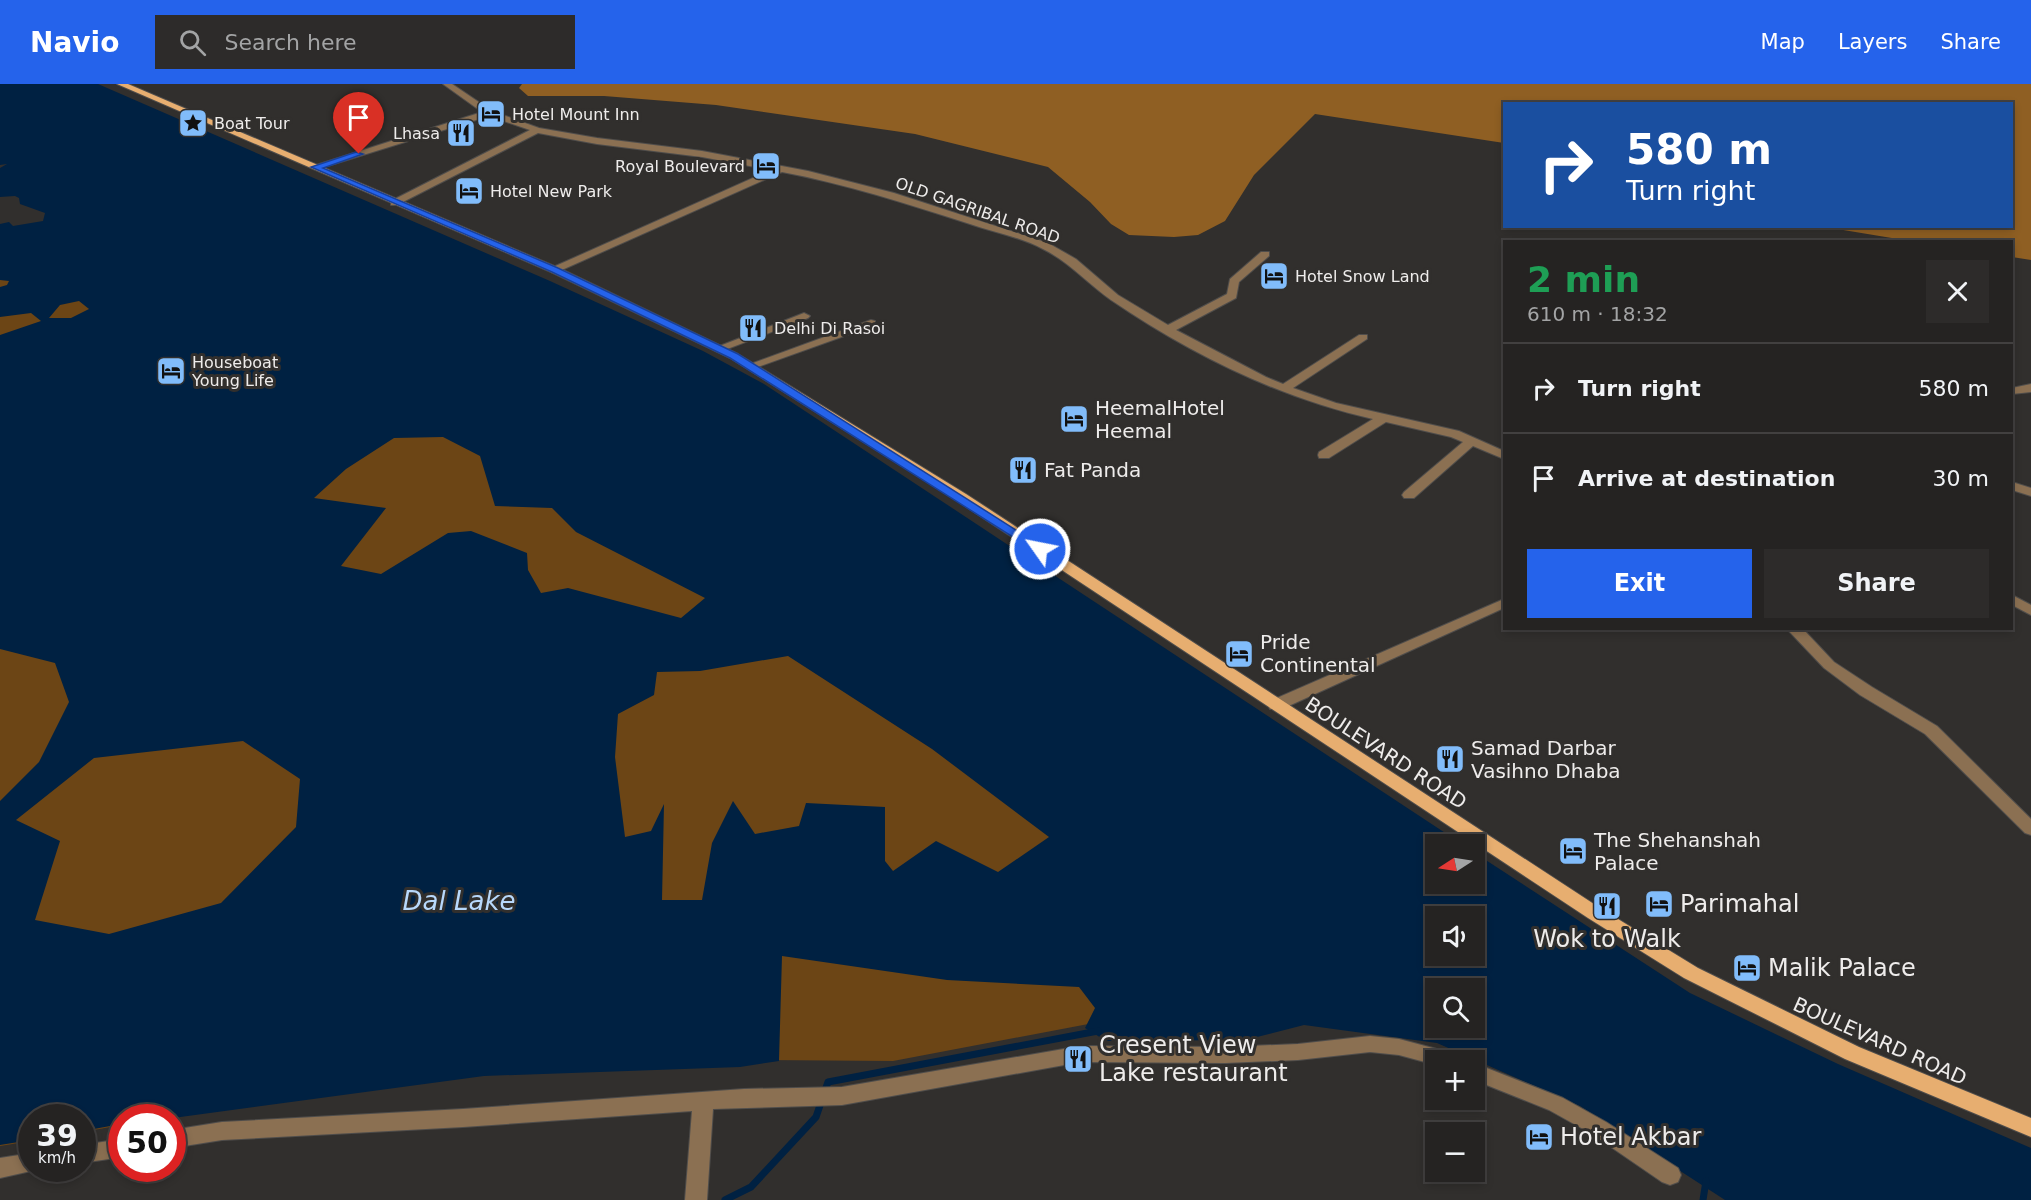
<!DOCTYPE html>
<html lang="en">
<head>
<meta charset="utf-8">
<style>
	:root { --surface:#252322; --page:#2d2b2a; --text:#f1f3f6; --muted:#a3a4a5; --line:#424040; --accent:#2563eb }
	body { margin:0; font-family:"DejaVu Sans",sans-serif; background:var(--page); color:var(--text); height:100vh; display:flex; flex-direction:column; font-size:22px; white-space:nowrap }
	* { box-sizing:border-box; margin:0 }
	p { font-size:20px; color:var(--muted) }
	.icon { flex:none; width:33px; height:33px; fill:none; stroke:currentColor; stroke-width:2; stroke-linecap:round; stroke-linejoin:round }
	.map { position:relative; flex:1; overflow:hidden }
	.side { position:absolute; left:1503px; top:156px; width:510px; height:390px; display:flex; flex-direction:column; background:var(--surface); border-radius:0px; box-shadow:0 3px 9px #0003,0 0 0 2px var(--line) }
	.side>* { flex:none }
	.hud { position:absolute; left:1503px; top:18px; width:510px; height:126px; border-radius:0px; box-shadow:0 3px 9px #0003,0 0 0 2px var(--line); background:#1a4fa0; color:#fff; overflow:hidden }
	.needle { width:39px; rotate:258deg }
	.tools { position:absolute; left:1425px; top:750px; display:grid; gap:12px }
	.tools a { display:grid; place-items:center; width:60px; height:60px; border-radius:0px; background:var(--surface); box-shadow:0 3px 9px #0003,0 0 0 2px var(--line); font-size:30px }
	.speed { position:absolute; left:18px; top:1020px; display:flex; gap:12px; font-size:30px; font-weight:700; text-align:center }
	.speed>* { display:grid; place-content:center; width:78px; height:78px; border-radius:50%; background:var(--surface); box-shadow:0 3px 9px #0003,0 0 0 2px var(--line); line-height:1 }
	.speed small { font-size:15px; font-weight:400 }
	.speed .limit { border:9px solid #d22; background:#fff; color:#111 }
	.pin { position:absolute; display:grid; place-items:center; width:51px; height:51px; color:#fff; margin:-62px -26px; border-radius:50% 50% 50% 0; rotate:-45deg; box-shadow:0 0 6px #0007 }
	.pin .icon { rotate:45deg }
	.me { position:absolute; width:66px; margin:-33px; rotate:303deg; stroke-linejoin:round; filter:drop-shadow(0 0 4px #0008) }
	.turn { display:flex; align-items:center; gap:21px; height:126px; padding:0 24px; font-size:27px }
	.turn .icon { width:78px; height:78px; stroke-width:2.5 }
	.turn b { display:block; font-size:42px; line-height:51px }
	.round { display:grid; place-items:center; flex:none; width:63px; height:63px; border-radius:0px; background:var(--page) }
	.head { display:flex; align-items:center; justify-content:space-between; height:102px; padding:0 24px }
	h1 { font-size:36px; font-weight:600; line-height:45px; color:#1e9e55 }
	.button { display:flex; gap:12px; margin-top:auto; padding:12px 24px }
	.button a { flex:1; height:69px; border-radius:0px; background:var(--accent); color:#fff; font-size:24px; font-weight:600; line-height:69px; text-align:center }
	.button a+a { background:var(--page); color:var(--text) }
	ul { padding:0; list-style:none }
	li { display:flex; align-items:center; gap:18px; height:90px; padding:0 24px; border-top:2px solid var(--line) }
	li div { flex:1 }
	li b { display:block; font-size:22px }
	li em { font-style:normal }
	header { display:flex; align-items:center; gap:36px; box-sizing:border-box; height:84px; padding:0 30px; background:var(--accent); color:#fff }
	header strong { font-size:28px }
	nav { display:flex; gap:33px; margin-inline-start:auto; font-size:21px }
	.search { width:420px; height:54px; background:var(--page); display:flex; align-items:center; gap:15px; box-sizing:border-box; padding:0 21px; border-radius:0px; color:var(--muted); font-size:22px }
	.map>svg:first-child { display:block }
</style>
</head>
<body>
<header>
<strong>Navio</strong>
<div class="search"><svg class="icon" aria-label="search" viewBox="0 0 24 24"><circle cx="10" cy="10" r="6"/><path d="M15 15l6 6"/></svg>Search here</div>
<nav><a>Map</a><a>Layers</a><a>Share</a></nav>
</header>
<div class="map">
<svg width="2031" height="1116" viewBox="0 0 2031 1116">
	<rect width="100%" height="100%" fill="#312f2d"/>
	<!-- green -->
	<path fill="#6c4515" d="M102,162L1436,872H1447L893,977L510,974L122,1034L121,1041L83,1048L82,1034H32L31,1057L0,1062V178Z"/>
	<!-- forest -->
	<path fill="#8f5f23" d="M522,0H2031V176L2012,173V158L1910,157L1825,143L2012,142V20H1504V59L1315,30L1254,91L1225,137L1198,151L1174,153L1129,151L1111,140L1090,118L1048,83L915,50L716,21L604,12H528L519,4Z"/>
	<!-- water -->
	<path fill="#002142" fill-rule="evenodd" d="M0,0H98L550,197L703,267L764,300L1462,760H1436V800H1474L1475,769L1690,909L1838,980L2031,1064V1116H1725L1580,1022L1437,959L1304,941L1245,956L1106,957L1085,944L1095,924L1079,903L947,896L782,872L779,977L740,983L484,992L173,1034H122L121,1040L83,1047L82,1034H32L31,1056L0,1061V717L39,678L69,618L55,579L0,565V251L41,237L31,229L0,233V203L7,201L9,197L0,196V140L9,138L13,142L43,137L45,129L20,120L19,114L15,112L0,113V84L7,80L0,81ZM79,217L89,225L71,234H49L60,221ZM443,353L480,372L495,422L552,424L576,448L705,514L681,534L568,504L541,509L528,486L527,469L471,447L448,449L381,490L341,482L386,424L314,414L346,385L394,354ZM788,572L932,665L1049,753L998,788L936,757L893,787L885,777V723L806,719L799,742L755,750L733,717L712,759L702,816H662L664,720L651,747L625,753L615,673L618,630L654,611L657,588L700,587ZM243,657L300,695L296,743L221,819L109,850L35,836L60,757L16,736L94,674ZM1436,832H1474V872H1436ZM1436,904H1474V944H1436Z"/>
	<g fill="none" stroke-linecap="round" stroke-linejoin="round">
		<!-- stream -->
		<g stroke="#002142" stroke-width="7">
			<path d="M725,1116L751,1103L816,1033L828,998L1098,947"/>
			<path d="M1703,1116L1706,1097"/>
		</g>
		<!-- minor casing -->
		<g stroke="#4f4d4b" stroke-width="2">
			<g id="minor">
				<path d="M443,0H452L492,27L539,44L597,54L702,67L808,87L894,109L1048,159L1076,175L1118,211L1168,241L1227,210L1230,195L1261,168H1269V172L1239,198L1236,214L1176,246L1266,293L1283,300L1359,251H1367V255L1293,304L1336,319L1459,347L1504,367V375L1473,362L1414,414H1404L1402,411L1404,408L1463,358L1451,353L1386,338L1329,374H1319L1318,371L1319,368L1373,335C1280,314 1190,270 1111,216C1087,199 1069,178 1043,165C1021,153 993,148 970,140C908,120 846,100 782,88L555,189L551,188V184L771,86L702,73L597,60L538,49L397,121H391V117L530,46L489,32L318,85L310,83L482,28Z"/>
				<path d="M804,229L810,232L808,234L722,267L718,268L712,265Z"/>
				<path d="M871,236L875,237V241L755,284H747L745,282Z"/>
				<path d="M2031,300V308L2012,310V304Z"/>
				<path d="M2012,398L2031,404V412L2012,406Z"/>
				<path d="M2012,511L2031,521V531L2012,521Z"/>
				<path d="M1504,515V524L1282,625H1270L1268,621L1270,617Z"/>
				<path d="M1786,544H1802L1834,578L1872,603L1937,642L2031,735V751L2025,749L1925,650L1860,611L1824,584Z"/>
				<path d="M1370,952L1399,955L1448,968L1455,970L1458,976H1436V981L1399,971L1370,968L1298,976L1225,979L1081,978L842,1021L713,1025L707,1116H685L692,1027L463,1043L222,1056L172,1064V1046L222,1038L463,1025L744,1005L842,1003L1081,962L1225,963L1298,960Z"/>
				<path d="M1474,979L1563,1014L1606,1038L1678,1084L1681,1091L1678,1098L1670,1101L1662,1098L1592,1050L1549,1026L1474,996Z"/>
				<path d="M122,1055V1073L82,1079V1061Z"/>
				<path d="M32,1069V1084L40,1085L0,1094V1074Z"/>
			</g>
		</g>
		<!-- major casing -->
		<g stroke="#4f4d4b" stroke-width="2">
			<path id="major" d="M117,0H128L559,184L738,270L966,410L1600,824L1698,884L1859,963L2031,1034V1053L1845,975L1684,894L1588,834L956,416L730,274L551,188Z"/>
		</g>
		<!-- minor -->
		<use href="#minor" fill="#8b7052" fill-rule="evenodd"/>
		<!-- major -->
		<use href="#major" fill="#e7ae70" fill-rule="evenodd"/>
	</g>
	<!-- route -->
	<path fill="#2563eb" stroke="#184099" stroke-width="1.5" d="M356,68L363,70L323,84L558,184L738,270L1046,465L1040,468L1035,467L730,274L552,188L311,83Z"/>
	<!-- icons -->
	<defs>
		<g id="hotel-square" transform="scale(1.5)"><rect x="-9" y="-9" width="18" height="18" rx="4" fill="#81bcfa" stroke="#312f2d"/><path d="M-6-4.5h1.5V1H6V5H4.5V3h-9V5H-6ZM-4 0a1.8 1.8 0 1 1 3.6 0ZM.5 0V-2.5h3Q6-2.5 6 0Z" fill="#111"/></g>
		<g id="sight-square" transform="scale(1.5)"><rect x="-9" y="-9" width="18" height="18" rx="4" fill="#81bcfa" stroke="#312f2d"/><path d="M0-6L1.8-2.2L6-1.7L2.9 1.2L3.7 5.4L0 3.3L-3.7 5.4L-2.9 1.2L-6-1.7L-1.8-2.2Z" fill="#111"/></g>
		<g id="restaurant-square" transform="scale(1.5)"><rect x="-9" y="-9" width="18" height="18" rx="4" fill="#81bcfa" stroke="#312f2d"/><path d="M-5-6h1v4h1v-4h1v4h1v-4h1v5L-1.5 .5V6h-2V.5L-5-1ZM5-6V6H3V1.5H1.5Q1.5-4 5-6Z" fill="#111"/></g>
	</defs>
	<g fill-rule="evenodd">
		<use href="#hotel-square" x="491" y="30"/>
		<use href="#sight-square" x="193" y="39"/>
		<use href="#restaurant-square" x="461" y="49"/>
		<use href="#hotel-square" x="766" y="82"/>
		<use href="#hotel-square" x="469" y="107"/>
		<use href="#hotel-square" x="1274" y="192"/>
		<use href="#restaurant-square" x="753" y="244"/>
		<use href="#hotel-square" x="171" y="287"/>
		<use href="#hotel-square" x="1074" y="335"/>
		<use href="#restaurant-square" x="1023" y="386"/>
		<use href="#hotel-square" x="1239" y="570"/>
		<use href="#restaurant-square" x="1450" y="675"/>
		<use href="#hotel-square" x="1573" y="767"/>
		<use href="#hotel-square" x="1659" y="820"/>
		<use href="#restaurant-square" x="1607" y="822"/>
		<use href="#hotel-square" x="1747" y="884"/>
		<use href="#restaurant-square" x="1078" y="975"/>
		<use href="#hotel-square" x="1539" y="1053"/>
	</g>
	<g text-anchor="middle" stroke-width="6" stroke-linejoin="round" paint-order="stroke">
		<!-- far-poi labels -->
		<g font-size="16" fill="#eeeceb" stroke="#312f2d" text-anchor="start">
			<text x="512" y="36">Hotel Mount Inn</text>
			<text x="214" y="45">Boat Tour</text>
			<text x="440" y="55" text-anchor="end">Lhasa</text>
			<text x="745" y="88" text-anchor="end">Royal Boulevard</text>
			<text x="490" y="113">Hotel New Park</text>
			<text x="1295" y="198">Hotel Snow Land</text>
			<text x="774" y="250">Delhi Di Rasoi</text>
			<text x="192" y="284">Houseboat<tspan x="192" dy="18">Young Life</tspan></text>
		</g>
		<!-- far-street labels -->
		<g font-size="16" fill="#eeeceb" stroke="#312f2d">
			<text transform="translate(978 126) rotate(19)" y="6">OLD GAGRIBAL ROAD</text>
		</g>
		<!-- poi labels -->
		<g font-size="20" fill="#eeeceb" stroke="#312f2d" text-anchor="start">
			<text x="1095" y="331">HeemalHotel<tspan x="1095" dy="23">Heemal</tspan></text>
			<text x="1044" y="393">Fat Panda</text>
			<text x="1260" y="565">Pride<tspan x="1260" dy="23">Continental</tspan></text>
			<text x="1471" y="671">Samad Darbar<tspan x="1471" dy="23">Vasihno Dhaba</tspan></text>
			<text x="1594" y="763">The Shehanshah<tspan x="1594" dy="23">Palace</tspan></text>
		</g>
		<!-- street labels -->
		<g font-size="20" fill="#eeeceb" stroke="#312f2d">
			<text transform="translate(1386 669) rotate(33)" y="7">BOULEVARD ROAD</text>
			<text transform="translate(1880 957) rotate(24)" y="7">BOULEVARD ROAD</text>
		</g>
		<!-- near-poi labels -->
		<g font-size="24" fill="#eeeceb" stroke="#312f2d" text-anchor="start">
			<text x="1680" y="828">Parimahal</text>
			<text x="1607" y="863" text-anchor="middle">Wok to Walk</text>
			<text x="1768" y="892">Malik Palace</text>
			<text x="1099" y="969">Cresent View<tspan x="1099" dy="28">Lake restaurant</tspan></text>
			<text x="1560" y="1061">Hotel Akbar</text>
		</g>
		<!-- near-water labels -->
		<g font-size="26" font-style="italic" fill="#b7d8fb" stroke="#312f2d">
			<text x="459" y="826">Dal Lake</text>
		</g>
	</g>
</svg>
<div class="tools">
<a><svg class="needle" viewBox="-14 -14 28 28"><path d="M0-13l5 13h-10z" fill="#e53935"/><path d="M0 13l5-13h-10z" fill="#a3a4a5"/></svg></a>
<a><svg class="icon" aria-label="sound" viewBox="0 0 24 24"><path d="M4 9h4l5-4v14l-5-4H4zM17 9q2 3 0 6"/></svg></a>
<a><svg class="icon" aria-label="search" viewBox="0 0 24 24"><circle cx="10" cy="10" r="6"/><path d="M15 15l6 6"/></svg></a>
<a>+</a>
<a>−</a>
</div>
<div class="speed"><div>39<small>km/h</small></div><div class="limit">50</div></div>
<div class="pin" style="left:359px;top:70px;background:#d93025"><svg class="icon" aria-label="arrive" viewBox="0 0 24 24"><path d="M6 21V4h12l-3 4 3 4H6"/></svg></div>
<svg class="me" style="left:1040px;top:465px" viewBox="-20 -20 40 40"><circle r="17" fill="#2563eb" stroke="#fff" stroke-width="3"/><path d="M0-11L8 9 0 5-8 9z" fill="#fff"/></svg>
<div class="hud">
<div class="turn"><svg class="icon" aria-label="right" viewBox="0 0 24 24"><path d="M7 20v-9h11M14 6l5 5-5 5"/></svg><div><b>580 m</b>Turn right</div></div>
</div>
<section class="side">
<div class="head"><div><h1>2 min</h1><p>610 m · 18:32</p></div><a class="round"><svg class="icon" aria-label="close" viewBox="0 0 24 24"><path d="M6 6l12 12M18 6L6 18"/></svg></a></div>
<ul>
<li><svg class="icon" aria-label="right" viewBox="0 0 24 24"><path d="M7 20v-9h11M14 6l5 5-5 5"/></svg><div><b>Turn right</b></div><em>580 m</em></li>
<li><svg class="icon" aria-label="arrive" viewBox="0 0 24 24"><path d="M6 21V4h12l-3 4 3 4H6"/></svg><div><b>Arrive at destination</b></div><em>30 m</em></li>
</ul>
<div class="button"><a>Exit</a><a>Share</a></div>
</section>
</div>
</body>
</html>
